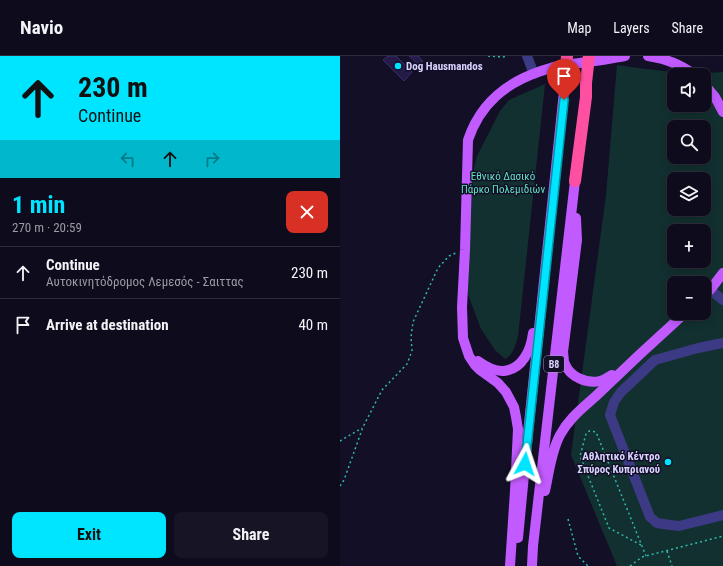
<!DOCTYPE html>
<html lang="en">
<head>
<meta charset="utf-8">
<style>
	:root { --surface:#0e0b1c; --page:#171425; --text:#f1f3f6; --muted:#9b9ba3; --line:#2e2b3b; --accent:#00e5ff }
	body { margin:0; font-family:"Roboto Condensed",sans-serif; background:var(--page); color:var(--text); height:100vh; display:flex; flex-direction:column; font-size:15px; white-space:nowrap }
	* { box-sizing:border-box; margin:0 }
	p { font-size:13px; color:var(--muted) }
	.icon { flex:none; width:22px; height:22px; fill:none; stroke:currentColor; stroke-width:2; stroke-linecap:round; stroke-linejoin:round }
	.map { position:relative; flex:1; overflow:hidden }
	.sheet { display:flex; flex-direction:column; background:var(--surface); width:340px }
	.sheet>* { flex:none }
	.hud { background:#00e5ff; color:#111; overflow:hidden }
	.buttons { position:absolute; left:327px; top:12px; display:grid; gap:8px }
	.buttons a { display:grid; place-items:center; width:44px; height:44px; border-radius:8px; background:var(--surface); box-shadow:0 2px 10px #0003,0 0 0 1px var(--line); font-size:20px }
	.pin { position:absolute; display:grid; place-items:center; width:34px; height:34px; color:#fff; margin:-41px -17px; border-radius:50% 50% 50% 0; rotate:-45deg; box-shadow:0 0 4px #0007 }
	.pin .icon { rotate:45deg }
	.me { position:absolute; width:44px; margin:-22px; rotate:5deg; stroke-linejoin:round; filter:drop-shadow(0 0 3px #0008) }
	.turn { display:flex; align-items:center; gap:14px; height:84px; padding:0 12px; font-size:18px }
	.turn .icon { width:52px; height:52px; stroke-width:2.5 }
	.turn b { display:block; font-size:28px; line-height:34px }
	.lanes { display:flex; align-items:center; height:38px; padding:0 12px; background:#0003; justify-content:center; gap:20px; direction:ltr }
	.lanes .off { opacity:.35 }
	.round { display:grid; place-items:center; flex:none; width:42px; height:42px; border-radius:8px; background:var(--page) }
	.headline { display:flex; align-items:center; justify-content:space-between; height:68px; padding:0 12px }
	h1 { font-size:24px; font-weight:700; line-height:30px; color:var(--accent) }
	.action { display:flex; gap:8px; margin-top:auto; padding:8px 12px }
	.action a { flex:1; height:46px; border-radius:8px; background:var(--accent); color:#111; font-size:16px; font-weight:700; line-height:46px; text-align:center }
	.action a+a { background:var(--page); color:var(--text) }
	ul { padding:0; list-style:none }
	li { display:flex; align-items:center; gap:12px; height:52px; padding:0 12px; border-top:1px solid var(--line) }
	li div { flex:1 }
	li b { display:block; font-size:15px }
	li em { font-style:normal }
	header { display:flex; align-items:center; gap:24px; box-sizing:border-box; height:56px; padding:0 20px; background:var(--surface); border-bottom:1px solid var(--line) }
	header strong { font-size:19px }
	nav { display:flex; gap:22px; margin-inline-start:auto; font-size:14px }
	main { display:flex; flex:1; min-height:0 }
	.map>svg:first-child { display:block }
</style>
</head>
<body>
<header>
<strong>Navio</strong>
<nav><a>Map</a><a>Layers</a><a>Share</a></nav>
</header>
<main>
<section class="sheet">
<div class="hud">
<div class="turn"><svg class="icon" aria-label="ahead" viewBox="0 0 24 24"><path d="M12 20V5M6 11l6-6 6 6"/></svg><div><b>230 m</b>Continue</div></div>
<div class="lanes"><svg class="icon off" aria-label="left" viewBox="0 0 24 24"><path d="M17 20v-9H6M10 6l-5 5 5 5"/></svg><svg class="icon" aria-label="ahead" viewBox="0 0 24 24"><path d="M12 20V5M6 11l6-6 6 6"/></svg><svg class="icon off" aria-label="right" viewBox="0 0 24 24"><path d="M7 20v-9h11M14 6l5 5-5 5"/></svg></div>
</div>
<div class="headline"><div><h1>1 min</h1><p>270 m · 20:59</p></div><a class="round" style="background:#d93025;color:#fff"><svg class="icon" aria-label="close" viewBox="0 0 24 24"><path d="M6 6l12 12M18 6L6 18"/></svg></a></div>
<ul>
<li><svg class="icon" aria-label="ahead" viewBox="0 0 24 24"><path d="M12 20V5M6 11l6-6 6 6"/></svg><div><b>Continue</b><p>Αυτοκινητόδρομος Λεμεσός - Σαιττας</p></div><em>230 m</em></li>
<li><svg class="icon" aria-label="arrive" viewBox="0 0 24 24"><path d="M6 21V4h12l-3 4 3 4H6"/></svg><div><b>Arrive at destination</b></div><em>40 m</em></li>
</ul>
<div class="action"><a>Exit</a><a>Share</a></div>
</section>
<div class="map">
<svg width="383" height="510" viewBox="0 0 383 510">
	<rect width="100%" height="100%" fill="#130f26"/>
	<!-- green -->
	<g fill="#12302f" fill-rule="evenodd">
		<path d="M277,9C313,14 347,19 383,16V510H277L231,399L266,139ZM334,19H364V49H334ZM334,71H364V101H334ZM334,123H364V153H334ZM334,175H364V205H334ZM334,227H364V257H334Z"/>
		<path d="M205,28L178,281C175,290 174,298 165,303L155,294L141,273L126,233L132,120L137,100L160,55L169,44Z"/>
	</g>
	<!-- building -->
	<g fill="#241b47" stroke="#3b2d73">
		<path d="M48,0H56L72,16L64,25L43,4Z"/>
		<path d="M69,0H78L83,5L79,9Z"/>
	</g>
	<g fill="none" stroke-linecap="round" stroke-linejoin="round">
		<!-- path -->
		<g stroke="#2fb8b0" stroke-width="1.5" stroke-dasharray="2 3" stroke-linecap="butt">
			<path d="M148,0L163,1L167,0"/>
			<path d="M0,385L22,372"/>
			<path d="M0,430L4,424L23,371L42,334L67,308L72,295L71,281L73,266L98,212L109,200L116,197"/>
			<path d="M228,463L238,500L248,510"/>
			<path d="M301,489L269,472L240,400L246,378L249,375L256,376L306,500"/>
			<path d="M327,495L332,510"/>
			<path d="M290,510L302,501L383,480"/>
		</g>
		<!-- minor -->
		<g stroke="#3d3a85" stroke-width="10">
			<path d="M187,0L194,18"/>
			<path d="M370,234L383,244"/>
			<path d="M383,287L358,292L315,304L281,336L274,346L270,359L310,461L317,467L330,469L339,470L383,459"/>
		</g>
		<!-- major -->
		<g stroke="#c25bff" stroke-width="10">
			<path d="M308,0C327,3 339,8 355,19"/>
			<path d="M364,28L375,41L383,56"/>
			<path d="M236,162L237,184L223,296C224,300 223,305 225,308C230,321 247,328 260,325C264,324 268,321 272,319"/>
			<path d="M364,239L370,234L383,217"/>
			<path d="M138,305C145,310 155,316 164,315C183,313 191,293 193,277"/>
			<path d="M205,435C209,417 211,396 220,379C229,362 243,352 257,339C286,311 315,284 345,257"/>
			<path d="M178,482L188,377L225,26"/>
			<path d="M170,510L175,435L178,373L176,361L174,351L166,336L158,327L140,314L135,309L129,300L123,282L122,251L125,194L128,84C140,48 165,27 201,15C206,14 212,11 218,10C227,8 236,8 246,6C259,5 272,2 285,0"/>
			<path d="M192,510L193,490L235,125"/>
		</g>
		<!-- highway -->
		<path stroke="#ff4fa3" stroke-width="12" d="M235,125L246,41V27"/>
		<!-- highway-bridge -->
		<g stroke="#ff4fa3" stroke-width="12">
			<path d="M225,26L227,0"/>
			<path d="M246,27L249,0"/>
		</g>
	</g>
	<g fill="none" stroke-linecap="round" stroke-linejoin="round">
		<!-- route casing -->
		<g stroke="#0095a6" stroke-width="10">
			<path id="route" d="M185,408L224,44"/>
		</g>
		<!-- route -->
		<use href="#route" stroke="#00e5ff" stroke-width="7"/>
	</g>
	<!-- markers -->
	<g fill="#00e5ff" stroke="#130f26" stroke-width="1.5">
		<circle cx="58" cy="10" r="4"/>
		<circle cx="328" cy="406" r="4"/>
	</g>
	<g text-anchor="middle" stroke-width="3" stroke-linejoin="round" paint-order="stroke">
		<!-- shield labels -->
		<rect fill="#130f26" stroke="#9e99be" stroke-width="1" x="204" y="300" width="20" height="16" rx="3"/>
		<g font-size="10" font-weight="bold" fill="#d9d4ff">
			<text x="214" y="312">B8</text>
		</g>
		<!-- poi labels -->
		<g font-size="11" font-weight="bold" fill="#d9d4ff" stroke="#130f26" text-anchor="start">
			<text x="66" y="14">Dog Hausmandos</text>
			<text x="320" y="404" text-anchor="end">Αθλητικό Κέντρο<tspan x="320" dy="13">Σπύρος Κυπριανού</tspan></text>
		</g>
		<!-- park labels -->
		<g font-size="11" fill="#5fe0c0" stroke="#130f26">
			<text x="163" y="124">Εθνικό Δασικό<tspan x="163" dy="13">Πάρκο Πολεμιδιών</tspan></text>
		</g>
	</g>
</svg>
<div class="buttons">
<a><svg class="icon" aria-label="sound" viewBox="0 0 24 24"><path d="M4 9h4l5-4v14l-5-4H4zM17 9q2 3 0 6"/></svg></a>
<a><svg class="icon" aria-label="search" viewBox="0 0 24 24"><circle cx="10" cy="10" r="6"/><path d="M15 15l6 6"/></svg></a>
<a><svg class="icon" aria-label="layers" viewBox="0 0 24 24"><path d="M12 4l9 5-9 5-9-5zM3 14l9 5 9-5"/></svg></a>
<a>+</a>
<a>−</a>
</div>
<div class="pin" style="left:224px;top:44px;background:#d93025"><svg class="icon" aria-label="arrive" viewBox="0 0 24 24"><path d="M6 21V4h12l-3 4 3 4H6"/></svg></div>
<svg class="me" style="left:185px;top:408px" viewBox="-20 -20 40 40"><path d="M0-17L14 15 0 8-14 15z" fill="#00e5ff" stroke="#fff" stroke-width="4"/></svg>
</div>
</main>
</body>
</html>
